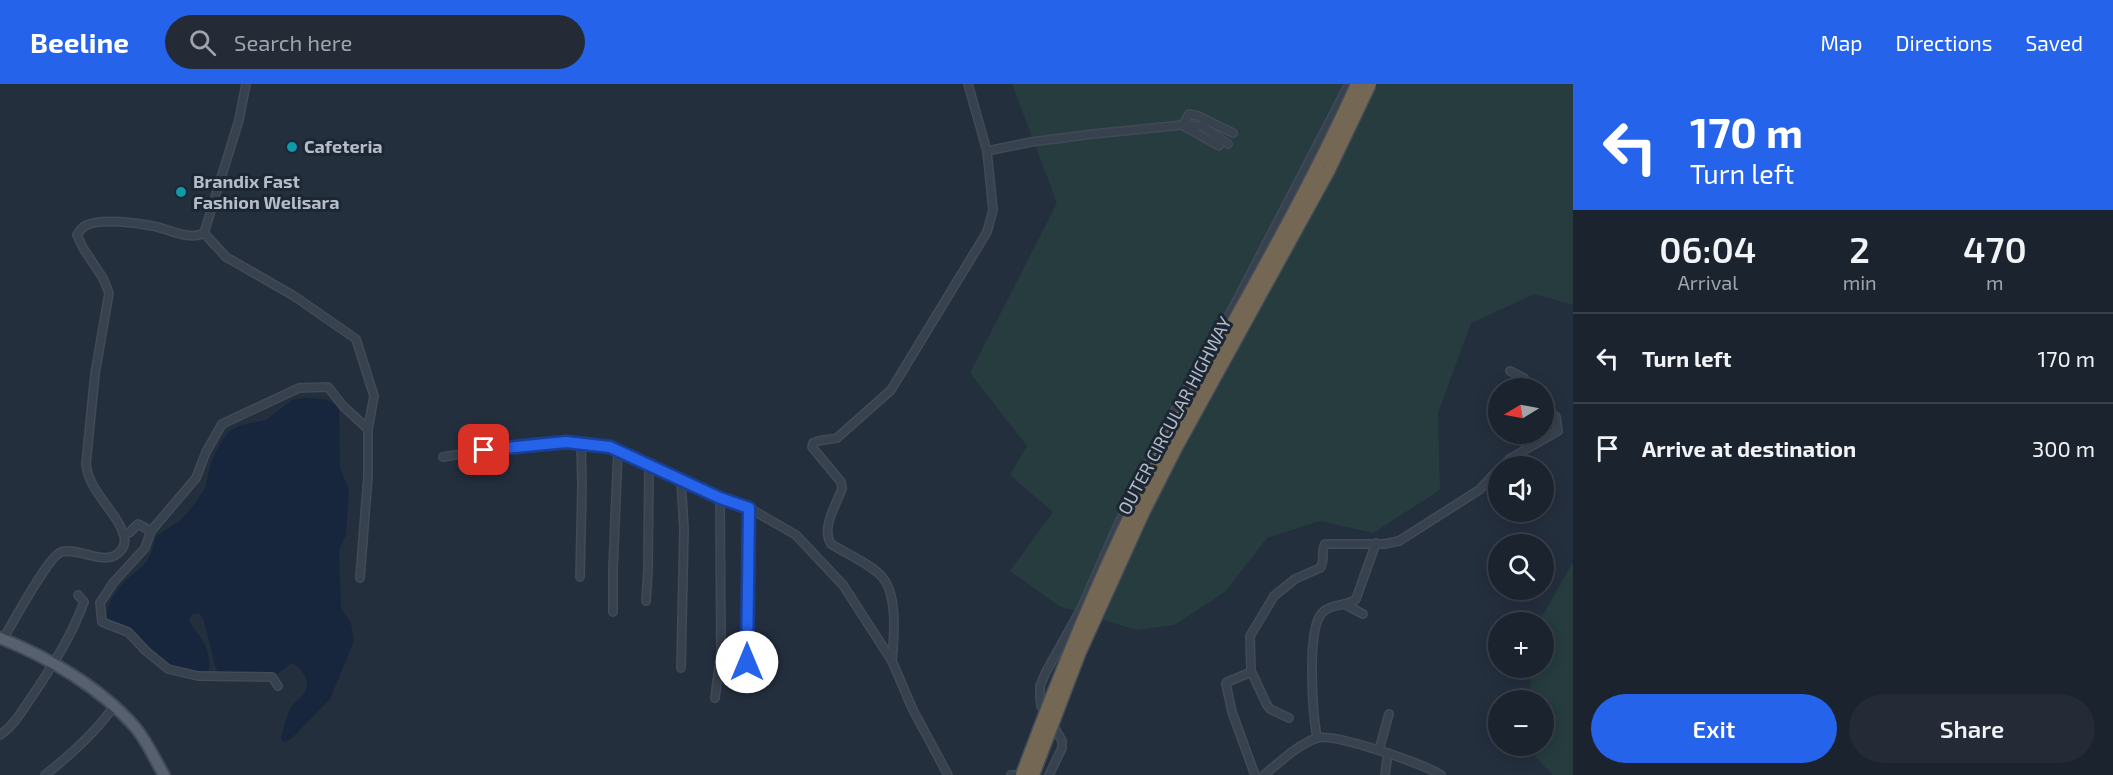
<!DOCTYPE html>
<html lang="en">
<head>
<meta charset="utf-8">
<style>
	:root { --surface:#1b232e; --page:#242b36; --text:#f1f3f6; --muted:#a0a4aa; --line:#39404a; --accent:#2563eb }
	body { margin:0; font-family:"Exo 2",sans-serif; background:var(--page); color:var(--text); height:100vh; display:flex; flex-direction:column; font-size:22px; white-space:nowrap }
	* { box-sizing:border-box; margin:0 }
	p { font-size:20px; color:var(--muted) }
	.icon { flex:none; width:33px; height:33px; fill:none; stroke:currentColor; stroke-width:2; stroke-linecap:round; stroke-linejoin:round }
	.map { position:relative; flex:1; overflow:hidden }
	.side { display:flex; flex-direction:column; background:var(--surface); width:540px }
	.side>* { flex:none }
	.hud { background:#2563eb; color:#fff; overflow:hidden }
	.needle { width:39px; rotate:260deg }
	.fabs { position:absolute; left:1488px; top:294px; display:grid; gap:12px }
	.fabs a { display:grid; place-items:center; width:66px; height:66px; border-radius:50%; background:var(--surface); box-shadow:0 3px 15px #0003,0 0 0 2px var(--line); font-size:30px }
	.pin { position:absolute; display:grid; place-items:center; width:51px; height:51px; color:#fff; margin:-26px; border-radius:12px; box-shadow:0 3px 9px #0006 }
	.me { position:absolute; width:66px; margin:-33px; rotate:0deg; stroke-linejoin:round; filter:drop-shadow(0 0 4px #0008) }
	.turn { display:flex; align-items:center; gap:21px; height:126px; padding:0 18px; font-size:27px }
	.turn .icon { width:78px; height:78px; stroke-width:2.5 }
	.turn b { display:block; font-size:42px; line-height:51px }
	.eta { display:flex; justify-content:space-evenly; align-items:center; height:102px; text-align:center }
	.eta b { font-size:36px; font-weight:600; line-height:42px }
	.button { display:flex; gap:12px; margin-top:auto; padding:12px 18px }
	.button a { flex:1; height:69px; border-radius:36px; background:var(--accent); color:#fff; font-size:24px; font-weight:600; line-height:69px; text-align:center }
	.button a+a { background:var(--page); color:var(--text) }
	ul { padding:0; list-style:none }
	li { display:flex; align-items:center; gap:18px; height:90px; padding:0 18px; border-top:2px solid var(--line) }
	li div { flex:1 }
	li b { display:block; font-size:22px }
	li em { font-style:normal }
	header { display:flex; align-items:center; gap:36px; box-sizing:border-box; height:84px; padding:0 30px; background:var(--accent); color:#fff }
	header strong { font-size:28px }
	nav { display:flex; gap:33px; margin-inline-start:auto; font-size:21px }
	.search { width:420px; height:54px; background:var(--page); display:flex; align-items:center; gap:15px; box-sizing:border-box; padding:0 21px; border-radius:33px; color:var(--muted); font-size:22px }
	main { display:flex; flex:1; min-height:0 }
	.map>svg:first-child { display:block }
</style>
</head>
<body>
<header>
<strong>Beeline</strong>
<div class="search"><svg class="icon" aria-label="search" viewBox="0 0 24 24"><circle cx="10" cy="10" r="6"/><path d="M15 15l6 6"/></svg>Search here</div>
<nav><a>Map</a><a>Directions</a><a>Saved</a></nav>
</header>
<main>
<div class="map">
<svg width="1573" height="691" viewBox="0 0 1573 691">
	<rect width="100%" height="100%" fill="#242f3e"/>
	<!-- green -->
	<g fill="#263c3f">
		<path d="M1012,0H1573V221L1535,210L1471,239L1438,329L1440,406L1373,449L1320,437L1267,454L1225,508L1174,541L1137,546L1059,522L1010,487L1053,428L1010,391L1027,362L970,289L1057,119Z"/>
		<path d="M1573,478V691H1553L1533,670V662H1544V616H1531L1530,584H1544V538H1539Z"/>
	</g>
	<!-- water -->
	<path fill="#17263c" d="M304,314C317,315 335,313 339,327L340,384L349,406L346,451L340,463L339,470L341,524L351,539L354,557L330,615L292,654L285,658L282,657L281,653C284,644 286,634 290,625C293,619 299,616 303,611C313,600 303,585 292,579L276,591H271L220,590L216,585L203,534L199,529L193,530L189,534C190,542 195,545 199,551C206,560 213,578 208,589C186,594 162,579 148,564C144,559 140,553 135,549C128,544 117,541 108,537C103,525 117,504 127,495C134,488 143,484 148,475C152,468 154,460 156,452L181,436L193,422L205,404L211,378L222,356L231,346L242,341L266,336L292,316Z"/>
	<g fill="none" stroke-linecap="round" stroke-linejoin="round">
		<!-- minor casing -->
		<g stroke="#414a57" stroke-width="10">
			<g id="minor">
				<path d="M1183,41L1189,30L1198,32L1233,49"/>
				<path d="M1185,43L1219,62"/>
				<path d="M987,67L1031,58L1093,50L1183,41L1202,42L1228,60"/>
				<path d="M204,149L226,173L294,212L356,255L374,312L368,345V392L360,494"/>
				<path d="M1510,287L1524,294L1531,304"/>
				<path d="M443,373L505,363L566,358L610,363L720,414L749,424L796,451L843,501L892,577L913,626L948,691"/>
				<path d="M1502,382L1511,374L1558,347L1556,333L1544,322"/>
				<path d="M681,396L684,445L681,584"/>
				<path d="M151,447L196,394L206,368L222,340L299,304L328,303L343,322L368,345"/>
				<path d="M123,449H129L138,440L151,447L145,464L113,499L100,519L102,538L128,548L146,567L168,585L198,592L272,593L278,602"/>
				<path d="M580,493L582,401L581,360"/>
				<path d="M646,517L648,486L649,381"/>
				<path d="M1344,520L1363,530"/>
				<path d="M613,528V486L618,367"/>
				<path d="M3,555C12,540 48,473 61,468C80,462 108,486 122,465C125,461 125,457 124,452C118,428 89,409 86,380L95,290L109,209L103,194L83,164L77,151C80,146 82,143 87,141C102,134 137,139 153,142C169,145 189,157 204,149L239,36L246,0"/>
				<path d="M892,577C894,554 898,513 883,494C873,481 845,469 831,460C821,444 836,421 842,405L841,398L812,363L813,359C821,355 829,356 837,354L891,306L987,148L993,126L987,67L968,0"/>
				<path d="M1251,587L1267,621L1270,625L1289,634"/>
				<path d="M747,601L749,424"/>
				<path d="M715,614L721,568L720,414"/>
				<path d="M1046,630L1041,622L1040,612V602L1046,588L1081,525L1117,443L1172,332L1234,222L1349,0"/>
				<path d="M0,651C16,640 24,623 35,608C54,579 72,551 84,518L78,511"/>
				<path d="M1317,654C1313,631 1306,546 1322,529C1331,519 1346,523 1356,515L1376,459"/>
				<path d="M1379,666L1389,630"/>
				<path d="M45,691C69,672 97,647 114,622"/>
				<path d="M1011,691H1025"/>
				<path d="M1049,691L1062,664V657L1052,639"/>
				<path d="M1255,691L1232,628L1226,600L1227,598L1249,589L1251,587L1250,552L1274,512L1295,495L1320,484C1326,477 1320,467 1325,460H1384L1399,457L1479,406L1498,386"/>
				<path d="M1264,691C1280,678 1297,661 1317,654C1335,649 1424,680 1441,691"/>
				<path d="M1385,691L1388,669"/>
			</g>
		</g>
		<!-- primary casing -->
		<g stroke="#414a57" stroke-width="14">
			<path id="primary" d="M0,554C48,573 101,604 135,643C147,657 155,676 164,691"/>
		</g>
		<!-- minor -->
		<use href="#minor" stroke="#38414e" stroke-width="7"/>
		<!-- primary -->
		<use href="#primary" stroke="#56606e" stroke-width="10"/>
		<!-- motorway-bridge casing -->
		<g stroke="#434c59" stroke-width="15" stroke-linecap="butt">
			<g id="motorway-bridge">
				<path d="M1022,691C1062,583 1106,475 1159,374C1225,249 1299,129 1357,0"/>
				<path d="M1033,691L1079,570L1144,427L1176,364L1329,86L1370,0"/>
			</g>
		</g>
		<!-- motorway-bridge -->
		<use href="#motorway-bridge" stroke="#746855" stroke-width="12"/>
	</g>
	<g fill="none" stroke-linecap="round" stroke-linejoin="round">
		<!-- route casing -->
		<g stroke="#184099" stroke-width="15">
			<path id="route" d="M484,366L566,358L610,363L720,414L749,424L747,578"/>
		</g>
		<!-- route -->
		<use href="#route" stroke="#2563eb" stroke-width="10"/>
	</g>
	<!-- markers -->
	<g fill="#0f9aa8" stroke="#1d2633" stroke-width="2">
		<circle cx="292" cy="63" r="6"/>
		<circle cx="181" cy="108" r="6"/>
	</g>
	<g text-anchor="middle" stroke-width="6" stroke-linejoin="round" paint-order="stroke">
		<!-- poi labels -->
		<g font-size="18" font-weight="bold" fill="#b4bcc9" stroke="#1d2633" text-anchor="start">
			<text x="304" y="69">Cafeteria</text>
			<text x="193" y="104">Brandix Fast<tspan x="193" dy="21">Fashion Welisara</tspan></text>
		</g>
		<!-- street labels -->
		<g font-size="18" fill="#b4bcc9" stroke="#1d2633">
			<text transform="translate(1175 332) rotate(-62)" y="6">OUTER CIRCULAR HIGHWAY</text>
		</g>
	</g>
</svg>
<div class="fabs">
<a><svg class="needle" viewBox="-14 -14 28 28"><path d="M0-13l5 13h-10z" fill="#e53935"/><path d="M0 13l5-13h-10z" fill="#a0a4aa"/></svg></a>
<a><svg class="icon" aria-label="sound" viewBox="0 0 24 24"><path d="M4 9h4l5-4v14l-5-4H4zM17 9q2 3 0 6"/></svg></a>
<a><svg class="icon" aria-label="search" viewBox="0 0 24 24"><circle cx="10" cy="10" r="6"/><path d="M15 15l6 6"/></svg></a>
<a>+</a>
<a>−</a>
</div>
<div class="pin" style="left:484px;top:366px;background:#d93025"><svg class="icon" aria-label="arrive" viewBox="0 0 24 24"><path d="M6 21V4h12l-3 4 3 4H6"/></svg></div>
<svg class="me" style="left:747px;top:578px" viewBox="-20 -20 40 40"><circle r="19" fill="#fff"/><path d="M0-13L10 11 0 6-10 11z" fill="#2563eb"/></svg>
</div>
<section class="side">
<div class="hud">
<div class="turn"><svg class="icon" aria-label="left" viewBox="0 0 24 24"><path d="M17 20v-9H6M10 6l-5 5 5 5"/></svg><div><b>170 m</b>Turn left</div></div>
</div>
<div class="eta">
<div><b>06:04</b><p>Arrival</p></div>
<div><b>2</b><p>min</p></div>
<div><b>470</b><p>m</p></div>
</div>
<ul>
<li><svg class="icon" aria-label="left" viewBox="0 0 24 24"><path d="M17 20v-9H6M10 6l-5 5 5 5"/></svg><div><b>Turn left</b></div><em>170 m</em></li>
<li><svg class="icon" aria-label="arrive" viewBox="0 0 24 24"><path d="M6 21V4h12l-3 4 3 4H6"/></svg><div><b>Arrive at destination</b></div><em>300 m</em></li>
</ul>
<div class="button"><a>Exit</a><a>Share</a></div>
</section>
</main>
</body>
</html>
